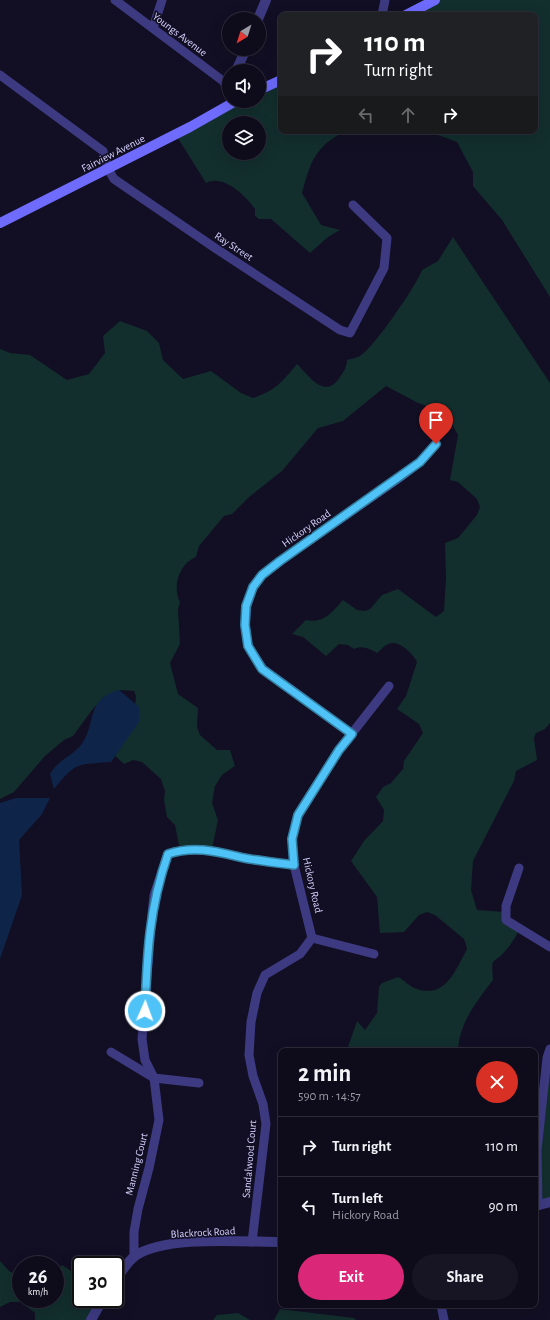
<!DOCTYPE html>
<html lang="en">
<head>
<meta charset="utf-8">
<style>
	:root { --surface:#0e0b1b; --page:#171424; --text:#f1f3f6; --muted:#9b9ba3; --line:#2e2b3a; --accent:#db2777 }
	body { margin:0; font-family:"Alegreya Sans",sans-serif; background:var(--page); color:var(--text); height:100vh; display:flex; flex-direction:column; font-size:15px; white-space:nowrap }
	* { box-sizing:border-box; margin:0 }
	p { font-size:13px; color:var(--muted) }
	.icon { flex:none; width:22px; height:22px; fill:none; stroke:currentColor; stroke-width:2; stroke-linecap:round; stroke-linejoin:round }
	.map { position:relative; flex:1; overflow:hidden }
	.drawer { position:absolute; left:278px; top:1048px; width:260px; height:260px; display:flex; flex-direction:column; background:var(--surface); border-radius:8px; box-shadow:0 4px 16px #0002,0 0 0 1px var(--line) }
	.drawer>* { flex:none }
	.guide { position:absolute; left:278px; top:12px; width:260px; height:122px; border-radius:8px; box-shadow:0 4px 16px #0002,0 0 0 1px var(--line); background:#202124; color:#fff; overflow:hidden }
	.needle { width:26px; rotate:218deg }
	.buttons { position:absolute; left:222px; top:12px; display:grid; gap:8px }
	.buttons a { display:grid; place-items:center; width:44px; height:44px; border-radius:50%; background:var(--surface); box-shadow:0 4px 16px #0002,0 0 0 1px var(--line); font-size:20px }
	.speed { position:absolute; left:12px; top:1256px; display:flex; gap:8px; font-size:20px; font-weight:700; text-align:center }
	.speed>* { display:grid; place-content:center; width:52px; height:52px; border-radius:50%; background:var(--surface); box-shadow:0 4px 16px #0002,0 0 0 1px var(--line); line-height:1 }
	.speed small { font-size:10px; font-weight:400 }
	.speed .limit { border:2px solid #111; border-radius:6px; background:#fff; color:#111 }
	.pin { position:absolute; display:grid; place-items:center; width:34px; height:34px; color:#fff; margin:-41px -17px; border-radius:50% 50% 50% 0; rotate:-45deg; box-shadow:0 0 4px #0007 }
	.pin .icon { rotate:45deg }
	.me { position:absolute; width:44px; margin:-22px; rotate:2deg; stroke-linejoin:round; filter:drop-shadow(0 0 3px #0008) }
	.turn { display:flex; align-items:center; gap:14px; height:84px; padding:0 20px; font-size:18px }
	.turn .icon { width:52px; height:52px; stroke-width:2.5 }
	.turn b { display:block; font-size:28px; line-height:34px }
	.lanes { display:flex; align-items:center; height:38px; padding:0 20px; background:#0003; justify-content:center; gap:20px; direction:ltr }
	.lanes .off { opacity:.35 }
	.round { display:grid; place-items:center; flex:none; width:42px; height:42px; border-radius:21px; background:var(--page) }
	.headline { display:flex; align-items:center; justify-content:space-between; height:68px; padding:0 20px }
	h1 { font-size:24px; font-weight:600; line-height:30px }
	.action { display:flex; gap:8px; margin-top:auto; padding:8px 20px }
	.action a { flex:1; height:46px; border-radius:24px; background:var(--accent); color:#fff; font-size:16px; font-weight:600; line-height:46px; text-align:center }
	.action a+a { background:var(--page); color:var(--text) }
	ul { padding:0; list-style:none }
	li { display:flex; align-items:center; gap:12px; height:60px; padding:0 20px; border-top:1px solid var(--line) }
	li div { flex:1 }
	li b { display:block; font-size:15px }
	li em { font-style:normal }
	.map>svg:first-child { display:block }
</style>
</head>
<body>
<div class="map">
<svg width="550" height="1320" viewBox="0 0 550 1320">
	<rect width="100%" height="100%" fill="#120f24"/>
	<!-- green -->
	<g fill="#122e2d" fill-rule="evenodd">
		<path d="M435,0H550V297L502,220L473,186V172L457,142L427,131H535V15H406Z"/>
		<path d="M281,80V131H345C314,148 311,161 302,193L321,225L340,230L328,237L310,253L271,219H259L255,216V209C245,195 223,174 206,183L176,135L235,101H259V90ZM229,123H259V153H229Z"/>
		<path d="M453,237L550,383V723L545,729L536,733L534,738L537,760L516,771L514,781L473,861L471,890L477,910L504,912L519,931C515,937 511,945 506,950C493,966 491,954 493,980C477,1001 459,1023 458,1051H349L348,1047L357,1021L365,1030L377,1013L379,987L382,983L398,977C404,980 410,987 417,989C446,999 456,969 467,949L464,939L435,915L427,912L419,915L404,932L380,933L377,897L351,861L364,841L383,821L384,810L376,797L383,787L391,783L403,769L404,761L423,733L419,724L397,709L406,696L417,662C414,655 402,643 393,643C386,643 382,649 377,653C369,649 363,645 354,649L348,645L339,644L326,656L303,637L292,634L306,620C324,624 332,612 343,600L357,610L365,611L370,609L382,595L398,589L436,617L444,611L446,578L445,543L458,538L477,515L480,507L477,499L458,482L450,480L458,435L446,413L418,403L386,386L343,421L318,428L282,471L249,497L232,514L224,516L199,546L196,557C179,564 172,586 180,602L178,609L180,644L170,663L178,694L198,708L197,727L200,735L217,750H230L235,766L222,775L215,786L212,803L218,820L212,849L180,850L175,825L167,817L164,800L165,791L161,779L142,762L133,760L124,764L112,753L133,726L136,696L134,691L121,690L102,699L92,710L73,736L64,740L45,756L14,792L0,799V349L10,353L30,355L67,380L89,374L105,353L103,336L120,321L147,331L159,343L163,360L183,379L211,371L241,393L253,398C276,390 281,383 297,364C310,377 325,400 340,377C344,371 347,367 347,360C351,359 356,358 360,356C373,349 416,286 422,270L438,261Z"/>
		<path d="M550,1046V1202H539L536,1141Z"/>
		<path d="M0,1261L9,1271L21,1277V1299H55V1272L62,1265L74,1273L81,1274V1299H102L90,1320H35V1313L21,1302H10L0,1307Z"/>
		<path d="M280,1309L354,1318L356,1320H274Z"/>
		<path d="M238,1313L250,1320H213L217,1315Z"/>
	</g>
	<!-- water -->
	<g fill="#0e2549">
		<path d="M119,690L139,707V722L111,762C76,765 77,761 54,789L50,774C57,761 72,756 81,745C97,724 85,699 119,690Z"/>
		<path d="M16,798H50L42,814L19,840L22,895L0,959V803Z"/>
	</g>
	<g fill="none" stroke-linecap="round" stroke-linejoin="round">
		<!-- minor -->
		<g stroke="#3d3a82" stroke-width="9">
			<path d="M115,0L223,81L229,89"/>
			<path d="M382,15L385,0"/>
			<path d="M153,28L162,0"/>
			<path d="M0,75L103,151L108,169L114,179L215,248L340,330L350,333L384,268L387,238L353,205"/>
			<path d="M352,734L263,669L248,646L245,625L247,606L253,587L262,575L280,561L402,476L420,462L436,444"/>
			<path d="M519,868L506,906V920L550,947"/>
			<path d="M312,938L294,865L292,839L298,815L339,750L389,686"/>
			<path d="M312,938L374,954"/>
			<path d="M111,1052L154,1078L199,1083"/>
			<path d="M538,1206L537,1150L547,1058L550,1049"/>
			<path d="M252,1242L266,1124L263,1104L253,1076L249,1055L251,1022L257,993L265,975L300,954L312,938"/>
			<path d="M134,1257V1232L138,1209L149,1168L159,1120L154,1078L145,1060L142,1039L152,914L154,895L168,854C195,845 217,852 244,858C261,861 278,863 294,865"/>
			<path d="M441,1305L444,1320"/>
		</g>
		<!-- tertiary -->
		<g stroke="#3d3a82" stroke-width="10">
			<path d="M258,19L266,0"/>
			<path d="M236,71L246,49"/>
			<path d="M535,1206L550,1202"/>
			<path d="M115,1280C121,1273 127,1262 135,1256C165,1235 244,1242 281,1242"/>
			<path d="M91,1320L103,1299"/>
		</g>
		<!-- secondary -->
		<g stroke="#6e6bfd" stroke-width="10">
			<path d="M406,15L435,0"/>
			<path d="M259,90L281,80"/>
			<path d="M0,223L190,127L236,101"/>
		</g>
	</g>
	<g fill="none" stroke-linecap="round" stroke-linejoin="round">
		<!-- route casing -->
		<g stroke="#337fa1" stroke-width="10">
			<path id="route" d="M145,1011C147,955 149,908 168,854C195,845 218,852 244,858C261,861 278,863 294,865L292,839L298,815L339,750L352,734L262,669L248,646L245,625L246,606L253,587L262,575L280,561L420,462L436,444"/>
		</g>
		<!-- route -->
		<use href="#route" stroke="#4fc3f7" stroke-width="7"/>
	</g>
	<g text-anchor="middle" stroke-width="3.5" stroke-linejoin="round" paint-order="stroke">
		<!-- street labels -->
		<g font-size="11" fill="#d7d2fe" stroke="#120f24">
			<text transform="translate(180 34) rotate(37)" y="4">Youngs Avenue</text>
			<text transform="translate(113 153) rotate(-27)" y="4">Fairview Avenue</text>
			<text transform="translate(234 246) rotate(33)" y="4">Ray Street</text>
			<text transform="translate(306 528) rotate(-35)" y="4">Hickory Road</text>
			<text transform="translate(313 885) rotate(77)" y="4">Hickory Road</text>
			<text transform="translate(249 1159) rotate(-85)" y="4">Sandalwood Court</text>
			<text transform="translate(136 1164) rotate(-76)" y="4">Manning Court</text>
			<text transform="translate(203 1232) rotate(-3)" y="4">Blackrock Road</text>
		</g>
	</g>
</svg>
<div class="buttons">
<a><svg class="needle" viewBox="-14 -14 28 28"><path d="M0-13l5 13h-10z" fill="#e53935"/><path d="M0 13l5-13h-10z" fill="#9b9ba3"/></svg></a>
<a><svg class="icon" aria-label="sound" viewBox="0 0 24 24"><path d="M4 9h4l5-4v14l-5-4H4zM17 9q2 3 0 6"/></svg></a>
<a><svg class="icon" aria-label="layers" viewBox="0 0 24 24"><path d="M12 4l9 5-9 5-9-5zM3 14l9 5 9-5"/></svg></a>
</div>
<div class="speed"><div>26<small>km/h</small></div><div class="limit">30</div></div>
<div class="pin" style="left:436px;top:444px;background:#d93025"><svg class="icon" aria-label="arrive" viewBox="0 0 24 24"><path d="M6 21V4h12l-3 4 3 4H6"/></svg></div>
<svg class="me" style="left:145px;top:1011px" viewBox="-20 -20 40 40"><circle r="17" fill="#4fc3f7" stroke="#fff" stroke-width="3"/><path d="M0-11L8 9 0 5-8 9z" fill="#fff"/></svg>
<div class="guide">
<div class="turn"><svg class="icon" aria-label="right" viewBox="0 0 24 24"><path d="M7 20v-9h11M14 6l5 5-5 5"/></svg><div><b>110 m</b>Turn right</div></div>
<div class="lanes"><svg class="icon off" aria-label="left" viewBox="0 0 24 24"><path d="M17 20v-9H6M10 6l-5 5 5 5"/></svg><svg class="icon off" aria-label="ahead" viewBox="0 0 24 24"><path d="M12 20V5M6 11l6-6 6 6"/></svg><svg class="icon" aria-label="right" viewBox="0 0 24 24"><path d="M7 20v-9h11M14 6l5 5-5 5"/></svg></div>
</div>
<section class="drawer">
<div class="headline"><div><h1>2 min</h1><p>590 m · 14:57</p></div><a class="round" style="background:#d93025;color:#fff"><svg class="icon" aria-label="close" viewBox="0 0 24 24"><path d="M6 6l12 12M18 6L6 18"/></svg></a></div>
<ul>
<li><svg class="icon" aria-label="right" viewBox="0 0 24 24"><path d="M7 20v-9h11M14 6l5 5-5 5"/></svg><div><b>Turn right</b></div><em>110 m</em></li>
<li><svg class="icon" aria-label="left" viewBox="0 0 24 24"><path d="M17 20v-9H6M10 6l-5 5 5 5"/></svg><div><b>Turn left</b><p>Hickory Road</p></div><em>90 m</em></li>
</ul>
<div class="action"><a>Exit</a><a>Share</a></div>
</section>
</div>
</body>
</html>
